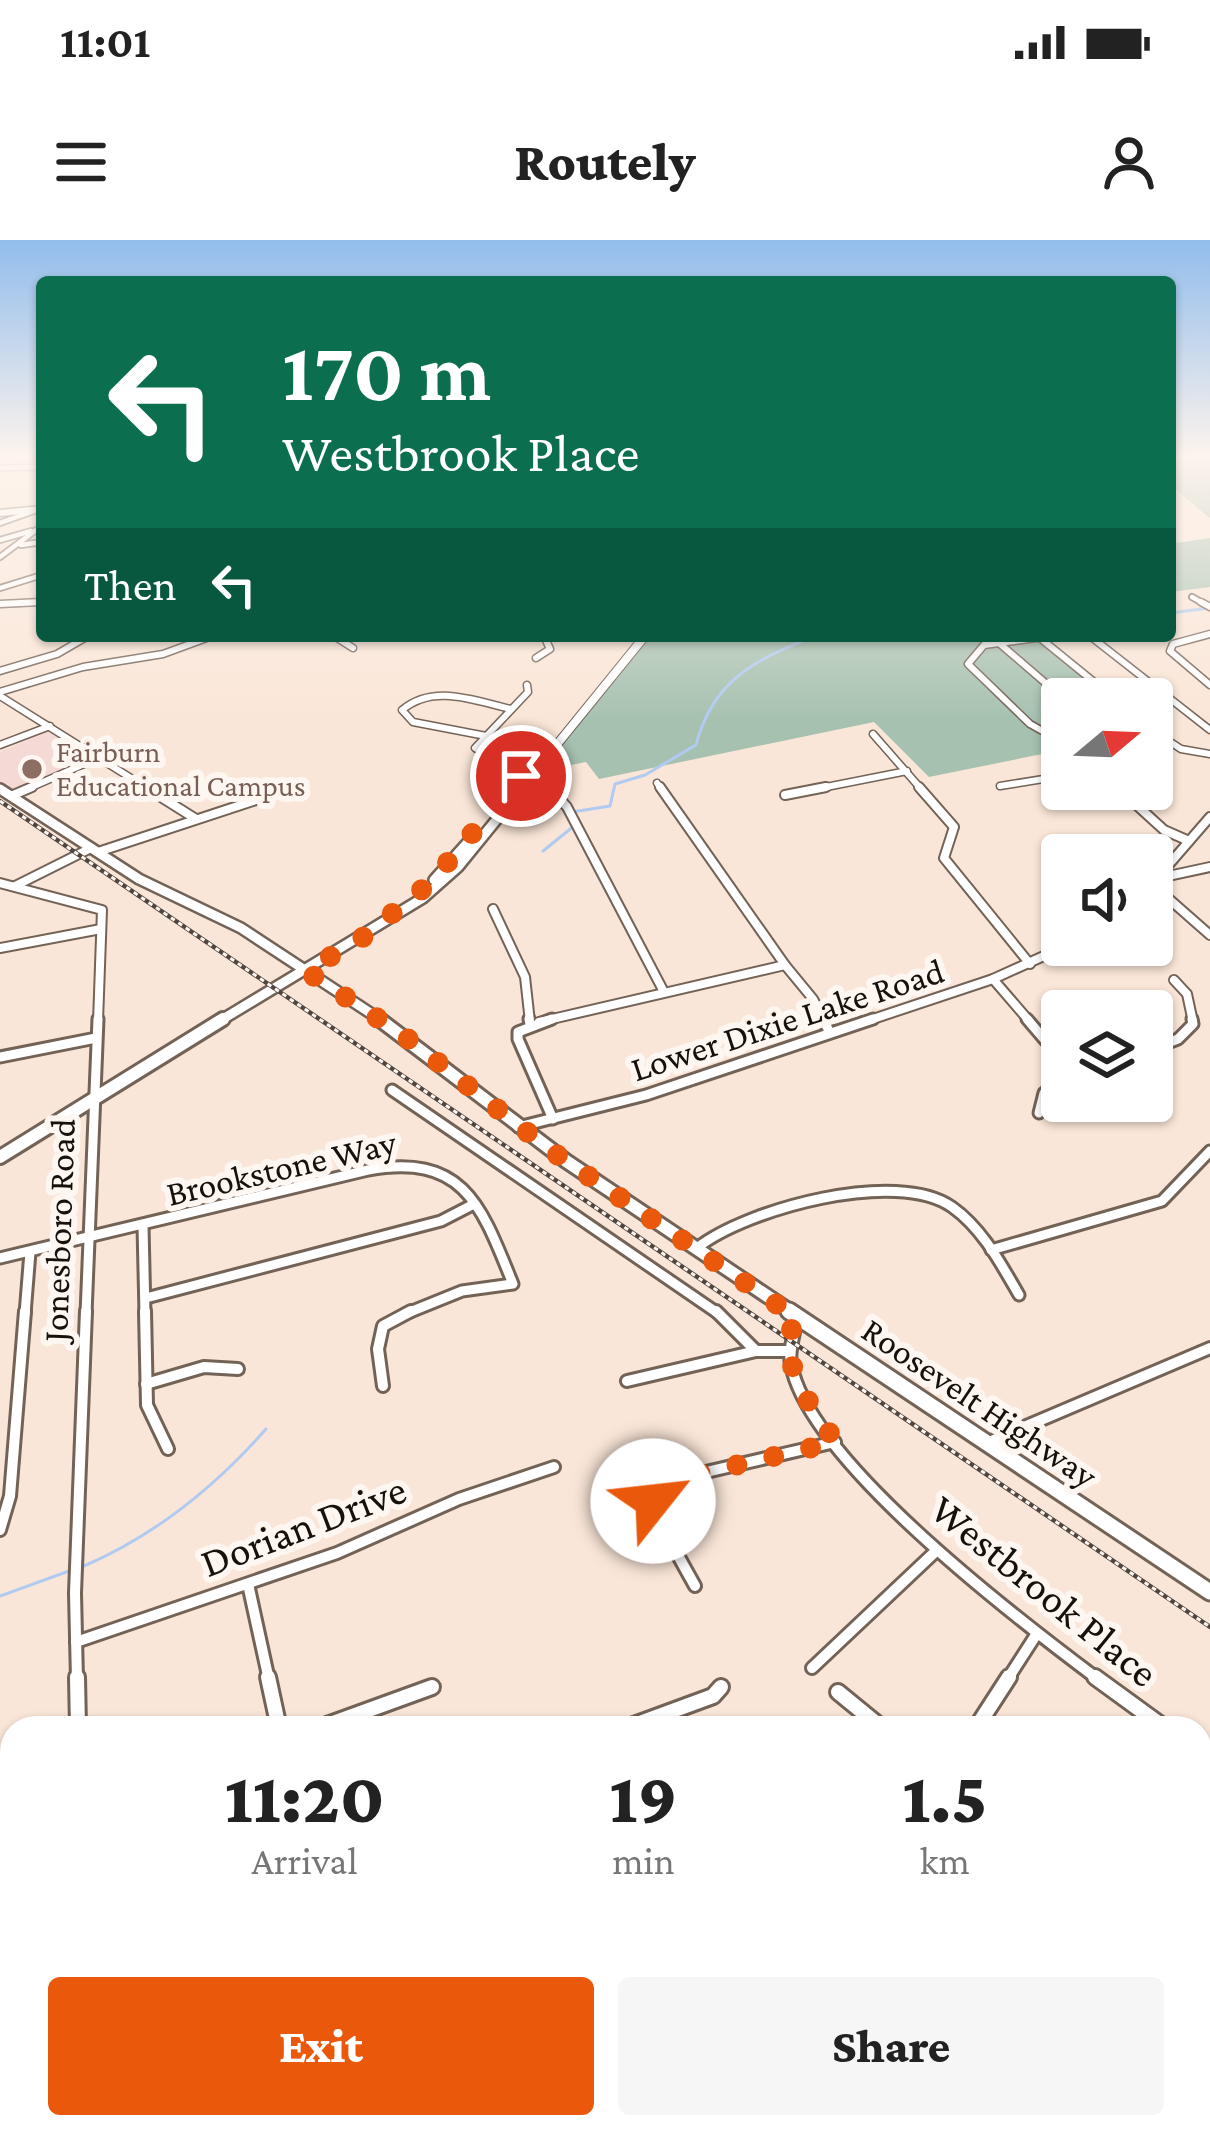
<!DOCTYPE html>
<html lang="en">
<head>
<meta charset="utf-8">
<style>
	:root { --surface:#fff; --page:#f6f6f6; --text:#222; --muted:#767676; --accent:#ea580c }
	body { margin:0; font-family:"Crimson Pro",serif; background:var(--page); color:var(--text); height:100vh; display:flex; flex-direction:column; font-size:45px; white-space:nowrap }
	* { box-sizing:border-box; margin:0 }
	p { font-size:39px; color:var(--muted) }
	.icon { flex:none; width:66px; height:66px; fill:none; stroke:currentColor; stroke-width:2; stroke-linecap:round; stroke-linejoin:round }
	.map { position:relative; flex:1; overflow:hidden }
	.side { position:absolute; left:0px; top:1476px; width:1212px; height:423px; display:flex; flex-direction:column; background:var(--surface); border-radius:36px 36px 0 0; box-shadow:0 3px 9px #0004 }
	.side>* { flex:none }
	.hud { position:absolute; left:36px; top:36px; width:1140px; height:366px; border-radius:12px; box-shadow:0 3px 9px #0004; background:#0b6e4f; color:#fff; overflow:hidden }
	.needle { width:78px; rotate:71deg }
	.buttons { position:absolute; left:1041px; top:438px; display:grid; gap:24px }
	.buttons a { display:grid; place-items:center; width:132px; height:132px; border-radius:12px; background:var(--surface); box-shadow:0 3px 9px #0004; font-size:60px }
	.pin { position:absolute; display:grid; place-items:center; width:102px; height:102px; color:#fff; margin:-51px; border:6px solid #fff; border-radius:50%; box-shadow:0 3px 12px #0007 }
	.me { position:absolute; width:132px; margin:-66px; rotate:61deg; stroke-linejoin:round; filter:drop-shadow(0 0 9px #0008) }
	.turn { display:flex; align-items:center; gap:42px; height:252px; padding:0 48px; font-size:54px }
	.turn .icon { width:156px; height:156px; stroke-width:2.5 }
	.turn b { display:block; font-size:84px; line-height:102px }
	.then { display:flex; align-items:center; height:114px; padding:0 48px; background:#0003; gap:24px; font-size:45px }
	.eta { display:flex; justify-content:space-evenly; align-items:center; height:204px; text-align:center }
	.eta b { font-size:72px; font-weight:800; line-height:84px }
	.action { display:flex; gap:24px; margin-top:auto; padding:24px 48px }
	.action a { flex:1; height:138px; border-radius:12px; background:var(--accent); color:#fff; font-size:48px; font-weight:800; line-height:138px; text-align:center }
	.action a+a { background:var(--page); color:var(--text) }
	.status { display:flex; justify-content:space-between; align-items:center; height:84px; padding:0 60px; background:var(--surface); direction:ltr }
	.status svg { height:33px; fill:currentColor }
	header { display:flex; justify-content:space-between; align-items:center; height:156px; padding:0 48px; background:var(--surface); font-size:54px; font-weight:800 }
	.map>svg:first-child { display:block }
</style>
</head>
<body>
<div class="status"><b>11:01</b><svg viewBox="0 0 49 12"><path d="M0 12V9h3v3zM5 12V6h3v6zM10 12V3h3v9zM15 12V0h3v12zM26 1h20v11H26zM47 4h2v5h-2z"/></svg></div>
<header><svg class="icon" aria-label="menu" viewBox="0 0 24 24"><path d="M4 6h16M4 12h16M4 18h16"/></svg>Routely<svg class="icon" aria-label="person" viewBox="0 0 24 24"><circle cx="12" cy="8" r="4"/><path d="M4 21q1-7 8-7t8 7"/></svg></header>
<div class="map">
<svg width="1210" height="1898" viewBox="0 0 1210 1898">
	<rect width="100%" height="100%" fill="#fae6d8"/>
	<!-- education -->
	<path fill="#f4d9d5" d="M47,492L91,517L16,552L0,542V512Z"/>
	<!-- green -->
	<g fill="#a6c1b0">
		<path d="M1170,216H1210V278L1170,245Z"/>
		<path d="M1210,298V347L1170,352V304Z"/>
		<path d="M641,396H1045L1118,459H1062V510L929,537L874,482L599,539L586,522L526,534Z"/>
	</g>
	<g fill="none" stroke-linecap="round" stroke-linejoin="round">
		<!-- stream -->
		<g stroke="#b0caf1" stroke-width="3">
			<path d="M1170,373L1209,368"/>
			<path d="M572,572L610,566L615,544L645,535L696,505C713,439 756,420 814,396"/>
			<path d="M543,611L574,586"/>
			<path d="M84,1326C156,1295 214,1248 266,1189"/>
			<path d="M0,1356L69,1331"/>
		</g>
		<!-- minor-far5 casing -->
		<g stroke="#736256" stroke-width="8">
			<g id="minor-far5">
				<path d="M0,228L42,227"/>
				<path d="M0,283L34,271"/>
				<path d="M0,300L31,291"/>
				<path d="M21,305L42,302"/>
				<path d="M0,317L36,290"/>
				<path d="M0,348L42,335"/>
				<path d="M1192,357L1206,365"/>
				<path d="M0,364L42,362"/>
			</g>
		</g>
		<!-- minor-far4 casing -->
		<g stroke="#736256" stroke-width="9">
			<g id="minor-far4">
				<path d="M1201,362L1210,367"/>
				<path d="M0,364L41,362"/>
				<path d="M1210,394L1173,404L1170,411L1210,445"/>
				<path d="M334,396L353,408"/>
				<path d="M1052,396L984,405L968,424L1030,484L1062,502"/>
				<path d="M1090,396L1210,490"/>
				<path d="M1040,398L1115,459"/>
				<path d="M999,403L1064,459"/>
				<path d="M536,418L550,409L544,396"/>
				<path d="M0,431L57,414L88,396"/>
				<path d="M527,445L528,452L475,508L504,525L534,521"/>
				<path d="M0,452L83,427L163,414L212,396"/>
				<path d="M0,456L150,550"/>
				<path d="M1152,490L1181,509L1210,514"/>
				<path d="M873,494L922,550"/>
				<path d="M486,496L413,482L402,470C434,443 475,461 511,469"/>
				<path d="M0,505L50,486"/>
				<path d="M657,543L662,550"/>
				<path d="M1000,546L1062,536"/>
				<path d="M25,550L100,517"/>
				<path d="M811,550L907,531"/>
			</g>
		</g>
		<!-- minor-far3 casing -->
		<g stroke="#736256" stroke-width="12">
			<g id="minor-far3">
				<path d="M145,547L196,579"/>
				<path d="M660,547L785,725"/>
				<path d="M919,547L954,587L944,618L1030,724"/>
				<path d="M1119,549L1164,590L1189,601"/>
				<path d="M553,551L567,567L664,752"/>
				<path d="M785,555L826,547"/>
				<path d="M11,556L32,547"/>
				<path d="M98,612L256,560"/>
				<path d="M1159,638L1210,627"/>
				<path d="M0,643L102,670L98,782"/>
				<path d="M1152,644L1210,577"/>
				<path d="M1152,644L1210,695"/>
				<path d="M15,646L91,608"/>
				<path d="M493,669L525,737L530,782"/>
				<path d="M0,708L101,689"/>
				<path d="M993,739L1030,782"/>
				<path d="M1174,740L1187,754L1193,782"/>
				<path d="M539,782L785,725L813,759L825,782"/>
				<path d="M864,782L993,739L1068,705"/>
			</g>
		</g>
		<!-- minor-far2 casing -->
		<g stroke="#736256" stroke-width="15">
			<g id="minor-far2">
				<path d="M529,779L530,784"/>
				<path d="M552,779L518,792V799L553,879"/>
				<path d="M823,779L829,791"/>
				<path d="M1027,779L1062,820"/>
				<path d="M1152,809L1178,799L1193,784L1192,779"/>
				<path d="M0,817L96,798"/>
				<path d="M392,850L719,1074"/>
				<path d="M1039,873L1044,853L1062,842"/>
				<path d="M518,887L646,855L873,779"/>
				<path d="M143,986L145,1074"/>
				<path d="M697,1008C746,969 897,928 952,967C982,988 1001,1024 1019,1055"/>
				<path d="M991,1010L1162,961L1210,911"/>
				<path d="M0,1018L368,930C464,913 481,965 513,1044L462,1051L405,1074"/>
				<path d="M146,1058L441,981L474,964"/>
				<path d="M25,1074L30,1012"/>
				<path d="M86,1074L98,779"/>
			</g>
		</g>
		<!-- minor-far1 casing -->
		<g stroke="#736256" stroke-width="16">
			<g id="minor-far1">
				<path d="M145,1071L147,1165L168,1209"/>
				<path d="M716,1071L756,1111"/>
				<path d="M797,1078C795,1091 788,1111 791,1124C808,1220 1020,1381 1099,1440"/>
				<path d="M627,1141L756,1111H789"/>
				<path d="M146,1144L204,1127L238,1129"/>
				<path d="M383,1146L378,1109L383,1086L411,1071"/>
				<path d="M989,1202L1210,1108"/>
				<path d="M0,1290L10,1256L25,1071"/>
				<path d="M248,1344L269,1440"/>
				<path d="M695,1346L656,1276V1249L676,1239L835,1202"/>
				<path d="M76,1402L337,1313L459,1259L554,1227"/>
				<path d="M812,1428L936,1311"/>
				<path d="M77,1440L75,1353L86,1071"/>
				<path d="M1007,1440L1036,1395"/>
			</g>
		</g>
		<!-- minor casing -->
		<g stroke="#736256" stroke-width="20">
			<g id="minor">
				<path d="M77,1437L78,1488"/>
				<path d="M268,1437L279,1488"/>
				<path d="M1095,1437L1165,1488"/>
				<path d="M838,1452L882,1488"/>
				<path d="M319,1488L432,1447"/>
				<path d="M626,1488L713,1456L721,1447"/>
				<path d="M976,1488L1009,1437"/>
				<path d="M1200,1514L1210,1521"/>
				<path d="M1200,1596L1210,1592"/>
				<path d="M0,1877L12,1873"/>
				<path d="M88,1887V1898"/>
				<path d="M895,1887L899,1898"/>
				<path d="M503,1898L529,1887"/>
			</g>
		</g>
		<!-- major-far4 casing -->
		<g stroke="#736256" stroke-width="9">
			<path id="major-far4" d="M0,273L42,269"/>
		</g>
		<!-- major-far3 casing -->
		<g stroke="#736256" stroke-width="10">
			<path id="major-far3" d="M520,550L645,396"/>
		</g>
		<!-- major-far2 casing -->
		<g stroke="#736256" stroke-width="14">
			<g id="major-far2">
				<path d="M0,549L139,639L241,688L384,782"/>
				<path d="M434,640L469,601"/>
				<path d="M218,782L423,658L458,627L523,547"/>
			</g>
		</g>
		<!-- major-far1 casing -->
		<g stroke="#736256" stroke-width="18">
			<g id="major-far1">
				<path d="M379,779L566,921L794,1074"/>
				<path d="M0,917L223,779"/>
			</g>
		</g>
		<!-- major casing -->
		<g stroke="#736256" stroke-width="21">
			<path id="major" d="M789,1071L1210,1352"/>
		</g>
		<!-- minor-far5 -->
		<use href="#minor-far5" stroke="#fff" stroke-width="4.5"/>
		<!-- minor-far4 -->
		<use href="#minor-far4" stroke="#fff" stroke-width="6"/>
		<!-- minor-far3 -->
		<use href="#minor-far3" stroke="#fff" stroke-width="8"/>
		<!-- minor-far2 -->
		<use href="#minor-far2" stroke="#fff" stroke-width="9"/>
		<!-- minor-far1 -->
		<use href="#minor-far1" stroke="#fff" stroke-width="10"/>
		<!-- minor -->
		<use href="#minor" stroke="#fff" stroke-width="14"/>
		<!-- major-far4 -->
		<use href="#major-far4" stroke="#fff" stroke-width="6"/>
		<!-- major-far3 -->
		<use href="#major-far3" stroke="#fff" stroke-width="8"/>
		<!-- major-far2 -->
		<use href="#major-far2" stroke="#fff" stroke-width="9"/>
		<!-- major-far1 -->
		<use href="#major-far1" stroke="#fff" stroke-width="12"/>
		<!-- major -->
		<use href="#major" stroke="#fff" stroke-width="15"/>
		<!-- rail casing -->
		<g stroke="#50463f" stroke-width="4.5">
			<path id="rail" d="M0,561L1210,1387"/>
		</g>
		<!-- rail -->
		<use href="#rail" stroke="#fef6f0" stroke-width="3" stroke-dasharray="4.5" stroke-linecap="butt"/>
	</g>
	<!-- sky -->
	<linearGradient id="sky" x2="0" y2="1"><stop stop-color="#91bdec"/><stop offset="0.45" stop-color="#fdf4ed"/><stop offset="1" stop-color="#fdf4ed" stop-opacity="0"/></linearGradient>
	<rect width="1210" height="482" fill="url(#sky)"/>
	<g fill="none" stroke-linecap="round" stroke-linejoin="round">
		<!-- route -->
		<path stroke="#ea580c" stroke-width="21" stroke-dasharray="0 37.8" d="M521,536L430,643L362,698L306,731L403,795L550,910L797,1078C772,1116 813,1170 836,1202L676,1239L656,1249L653,1261"/>
	</g>
	<!-- markers -->
	<circle fill="#8d6e63" stroke="#fef6f0" stroke-width="4.5" cx="32" cy="529" r="12"/>
	<g text-anchor="middle" stroke-width="12" stroke-linejoin="round" paint-order="stroke">
		<!-- far-education labels -->
		<g font-size="30" fill="#785e54" stroke="#fef6f0" text-anchor="start">
			<text x="56" y="522">Fairburn<tspan x="56" dy="34">Educational Campus</tspan></text>
		</g>
		<!-- street labels -->
		<g font-size="36" fill="#17110c" stroke="#fef6f0">
			<text transform="translate(787 779) rotate(-18)" y="13">Lower Dixie Lake Road</text>
			<text transform="translate(281 927) rotate(-13)" y="13">Brookstone Way</text>
			<text transform="translate(58 990) rotate(-88)" y="13">Jonesboro Road</text>
			<text transform="translate(980 1162) rotate(34)" y="13">Roosevelt Highway</text>
		</g>
		<!-- near-street labels -->
		<g font-size="42" fill="#17110c" stroke="#fef6f0">
			<text transform="translate(303 1285) rotate(-21)" y="15">Dorian Drive</text>
			<text transform="translate(1045 1350) rotate(39)" y="15">Westbrook Place</text>
		</g>
	</g>
</svg>
<div class="buttons">
<a><svg class="needle" viewBox="-14 -14 28 28"><path d="M0-13l5 13h-10z" fill="#e53935"/><path d="M0 13l5-13h-10z" fill="#767676"/></svg></a>
<a><svg class="icon" aria-label="sound" viewBox="0 0 24 24"><path d="M4 9h4l5-4v14l-5-4H4zM17 9q2 3 0 6"/></svg></a>
<a><svg class="icon" aria-label="layers" viewBox="0 0 24 24"><path d="M12 4l9 5-9 5-9-5zM3 14l9 5 9-5"/></svg></a>
</div>
<div class="pin" style="left:521px;top:536px;background:#d93025"><svg class="icon" aria-label="arrive" viewBox="0 0 24 24"><path d="M6 21V4h12l-3 4 3 4H6"/></svg></div>
<svg class="me" style="left:653px;top:1261px" viewBox="-20 -20 40 40"><circle r="19" fill="#fff"/><path d="M0-13L10 11 0 6-10 11z" fill="#ea580c"/></svg>
<div class="hud">
<div class="turn"><svg class="icon" aria-label="left" viewBox="0 0 24 24"><path d="M17 20v-9H6M10 6l-5 5 5 5"/></svg><div><b>170 m</b>Westbrook Place</div></div>
<div class="then">Then<svg class="icon" aria-label="left" viewBox="0 0 24 24"><path d="M17 20v-9H6M10 6l-5 5 5 5"/></svg></div>
</div>
<section class="side">
<div class="eta">
<div><b>11:20</b><p>Arrival</p></div>
<div><b>19</b><p>min</p></div>
<div><b>1.5</b><p>km</p></div>
</div>
<div class="action"><a>Exit</a><a>Share</a></div>
</section>
</div>
</body>
</html>
